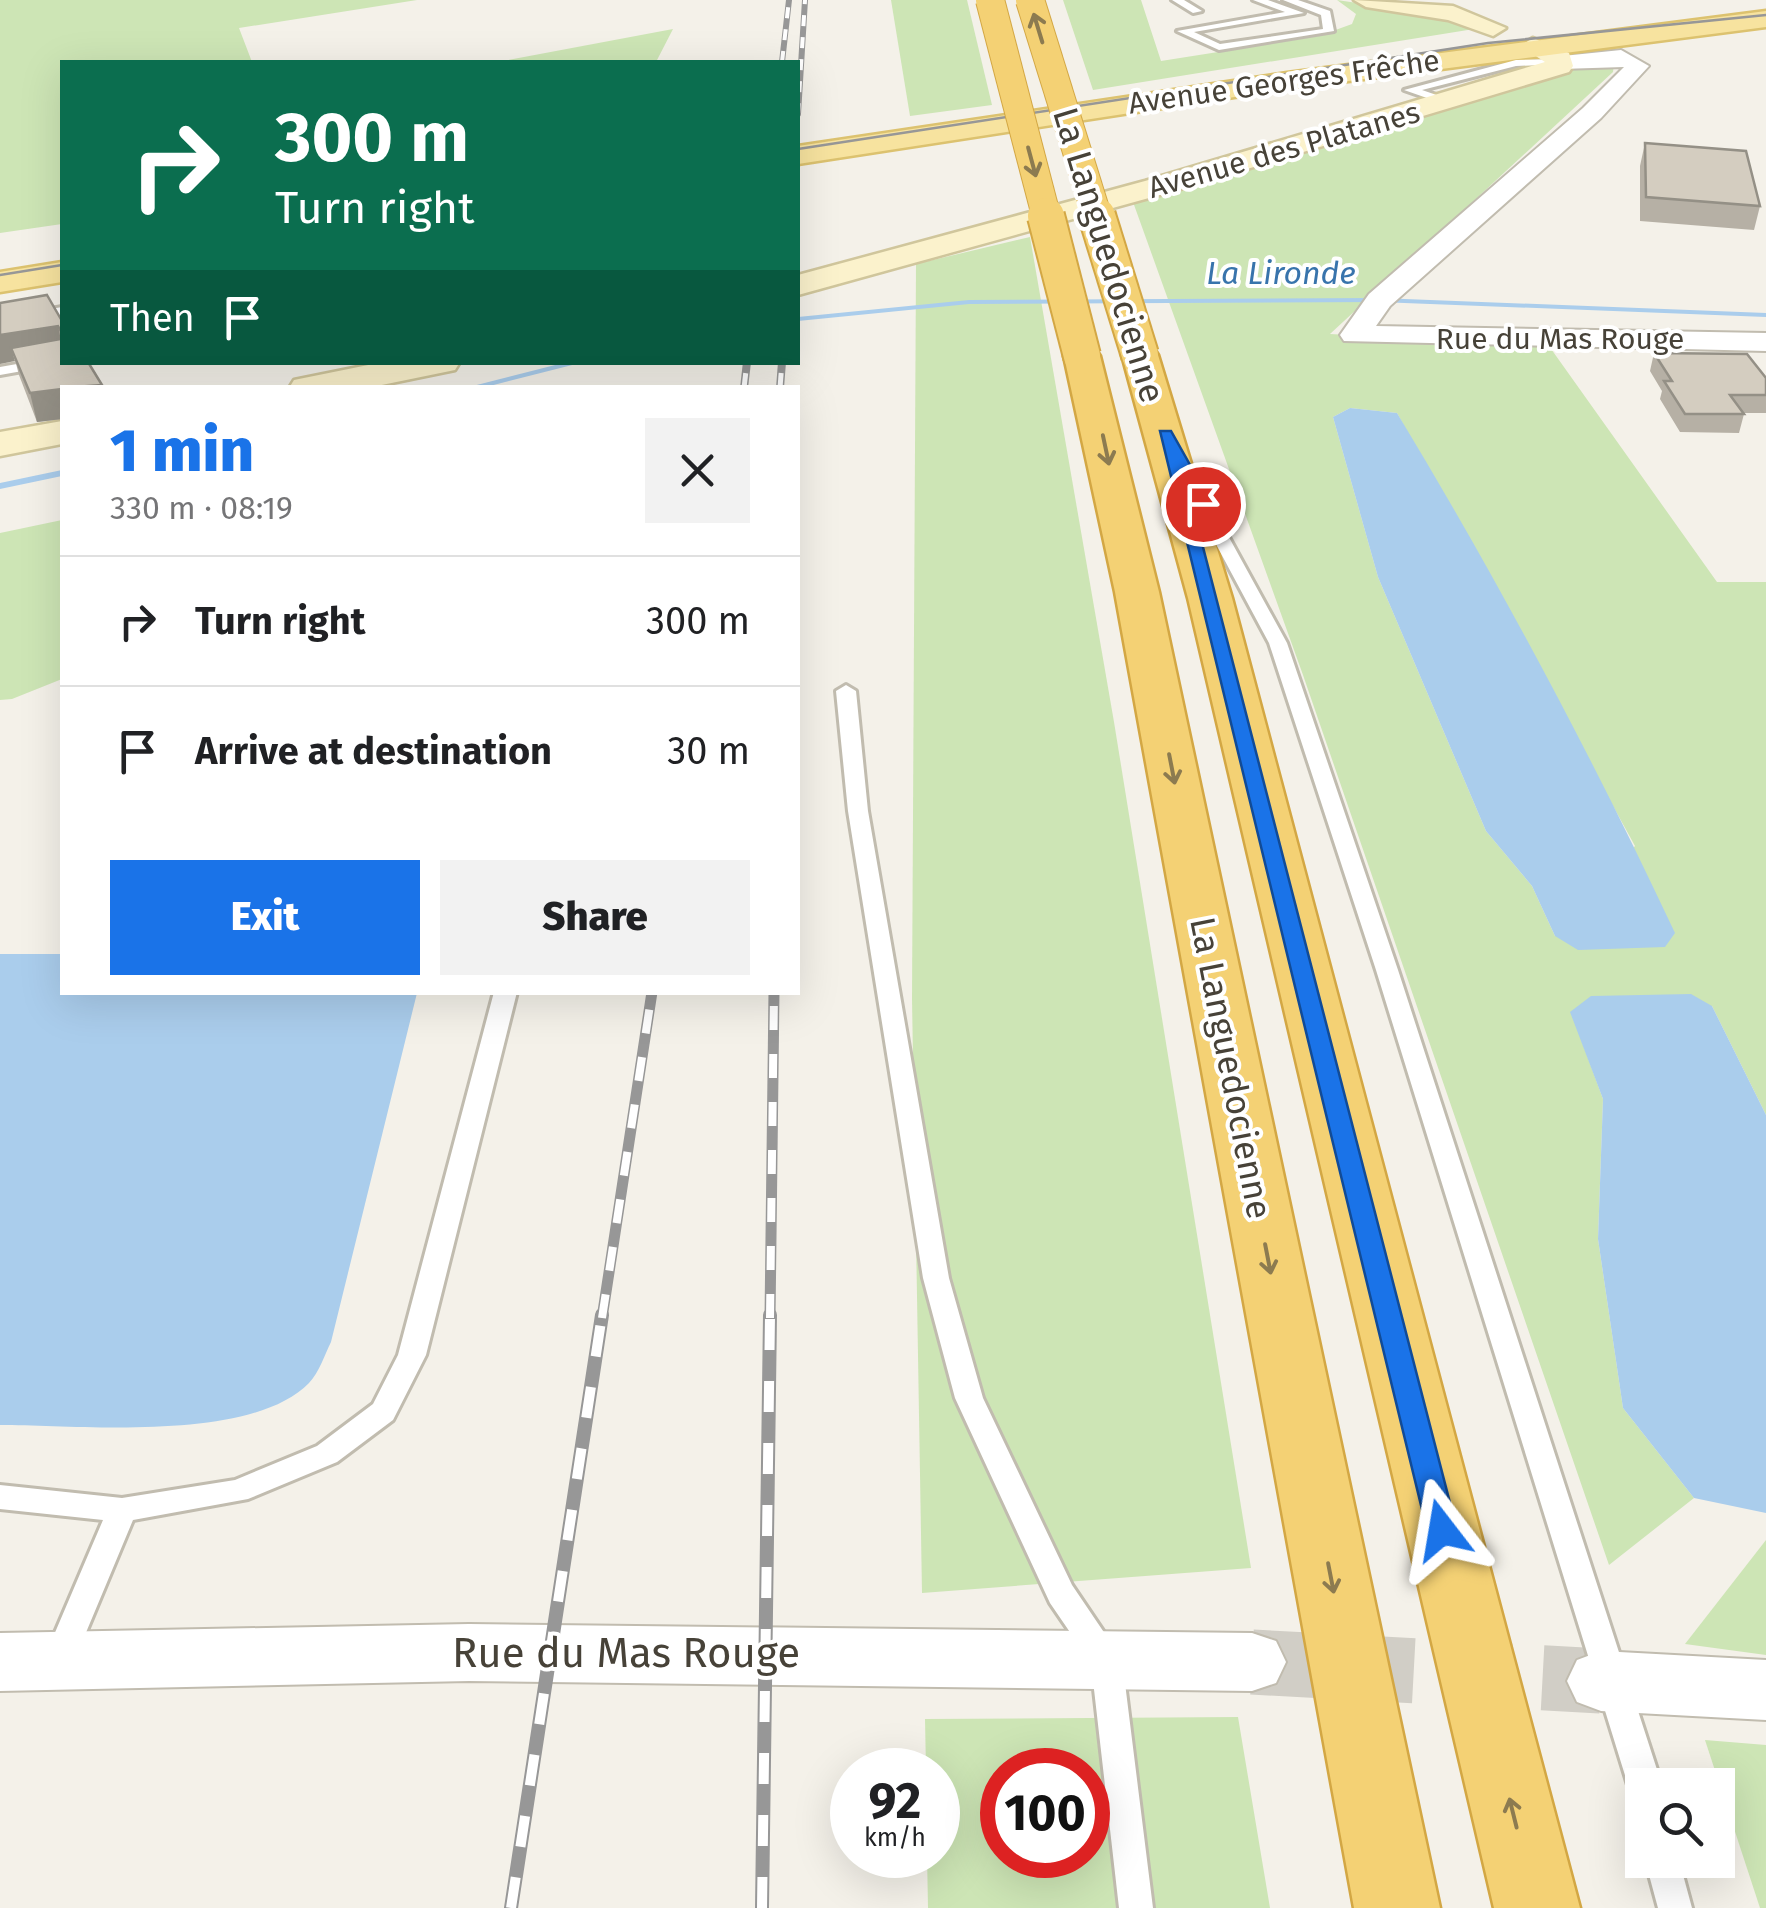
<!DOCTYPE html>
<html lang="en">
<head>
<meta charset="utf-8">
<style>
	:root { --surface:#fff; --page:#f2f2f2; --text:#202124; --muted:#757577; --line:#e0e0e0; --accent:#1a73e8 }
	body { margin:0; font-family:"Fira Sans",sans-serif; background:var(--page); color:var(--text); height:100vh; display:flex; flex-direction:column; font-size:38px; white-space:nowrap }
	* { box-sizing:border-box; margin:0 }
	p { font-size:32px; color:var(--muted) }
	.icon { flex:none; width:55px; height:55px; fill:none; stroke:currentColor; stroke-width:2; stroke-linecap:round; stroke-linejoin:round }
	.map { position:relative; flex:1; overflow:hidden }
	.panel { position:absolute; left:60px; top:385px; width:740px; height:610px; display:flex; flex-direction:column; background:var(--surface); border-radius:0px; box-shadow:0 10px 40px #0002 }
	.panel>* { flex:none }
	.banner { position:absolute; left:60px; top:60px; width:740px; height:305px; border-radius:0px; box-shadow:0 10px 40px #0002; background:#0b6e4f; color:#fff; overflow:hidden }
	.buttons { position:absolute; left:1625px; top:1768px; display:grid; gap:20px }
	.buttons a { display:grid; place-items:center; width:110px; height:110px; border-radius:0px; background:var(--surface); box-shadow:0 10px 40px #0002; font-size:50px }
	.speed { position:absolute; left:830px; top:1748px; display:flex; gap:20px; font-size:50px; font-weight:700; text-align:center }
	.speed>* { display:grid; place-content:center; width:130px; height:130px; border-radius:50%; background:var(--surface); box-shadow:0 10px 40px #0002; line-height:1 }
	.speed small { font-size:25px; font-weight:400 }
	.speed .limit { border:15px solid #d22; background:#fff; color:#111 }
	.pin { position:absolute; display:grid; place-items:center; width:85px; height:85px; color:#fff; margin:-42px; border:5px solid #fff; border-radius:50%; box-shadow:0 2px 10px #0007 }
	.me { position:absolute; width:110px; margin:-55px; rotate:346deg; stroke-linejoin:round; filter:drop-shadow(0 0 8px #0008) }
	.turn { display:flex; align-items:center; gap:35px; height:210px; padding:0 50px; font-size:45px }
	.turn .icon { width:130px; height:130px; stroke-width:2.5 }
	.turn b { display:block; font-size:70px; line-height:85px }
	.then { display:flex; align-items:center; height:95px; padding:0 50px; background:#0003; gap:20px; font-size:38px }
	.round { display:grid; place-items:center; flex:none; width:105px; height:105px; border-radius:0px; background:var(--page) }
	.overview { display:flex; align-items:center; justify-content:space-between; height:170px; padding:0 50px }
	h1 { font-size:60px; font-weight:800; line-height:75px; color:var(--accent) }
	.primary-button { display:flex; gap:20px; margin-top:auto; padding:20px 50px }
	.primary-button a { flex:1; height:115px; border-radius:0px; background:var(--accent); color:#fff; font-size:40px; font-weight:800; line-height:115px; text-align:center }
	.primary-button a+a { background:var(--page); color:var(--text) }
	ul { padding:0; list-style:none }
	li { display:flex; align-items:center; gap:30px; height:130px; padding:0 50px; border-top:2px solid var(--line) }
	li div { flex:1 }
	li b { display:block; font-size:38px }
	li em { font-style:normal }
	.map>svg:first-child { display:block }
</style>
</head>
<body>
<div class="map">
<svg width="1766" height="1908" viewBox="0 0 1766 1908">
	<rect width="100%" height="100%" fill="#f4f1e9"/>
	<!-- green -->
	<g fill="#cde5b5" fill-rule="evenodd">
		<path d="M0,0H417L239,28L252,62H62V224L0,233Z"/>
		<path d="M891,0H967L992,105L910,116Z"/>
		<path d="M1063,0H1141L1161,61L1319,36L1352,24L1356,14L1337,0L1444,16L1474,29L1093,90Z"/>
		<path d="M673,29L656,62H498Z"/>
		<path d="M1614,63L1613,72L1330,334L1549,346L1717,582H1766V1115L1712,1006L1571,1012L1603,1099L1598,1239L1623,1408L1694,1498L1609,1565L1303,675L1133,202L1575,66ZM1350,408L1397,413L1635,846L1555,936L1532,886L1486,831L1378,577L1333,417Z"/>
		<path d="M1030,237L1114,722L1251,1568L922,1593L912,999L916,264Z"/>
		<path d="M62,520V679L12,699L0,700V533Z"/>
		<path d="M1766,1540V1655L1685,1644Z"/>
		<path d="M1238,1717L1270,1908H928L927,1855H938V1770H926L925,1719ZM1002,1770H1088V1855H1002Z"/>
		<path d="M1705,1740L1766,1745V1908H1760Z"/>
	</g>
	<!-- water -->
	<g fill="#aacdec">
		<path d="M1350,408L1397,413C1498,580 1592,756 1675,933L1665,947L1578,950L1555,936L1532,886L1486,831L1378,577L1333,417Z"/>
		<path d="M0,954H62V992L417,993L331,1342C325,1354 319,1373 309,1383C250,1443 81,1425 0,1425Z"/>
		<path d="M1691,994L1712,1006L1766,1115V1513L1694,1498L1623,1408L1598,1239L1603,1099L1570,1012L1591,996Z"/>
	</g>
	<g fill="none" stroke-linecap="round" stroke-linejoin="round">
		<!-- stream -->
		<g fill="#aacdec" fill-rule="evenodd">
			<path d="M1379,298L1766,313V317L1379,302L969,304L798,321V317L969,300Z"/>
			<path d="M567,362H584L482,388H465Z"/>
			<path d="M62,470V476L0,489V483Z"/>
		</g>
		<!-- street-tunnel -->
		<path stroke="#d1cec6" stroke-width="65" stroke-dasharray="65 32" stroke-linecap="butt" d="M1252,1662L1601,1681"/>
		<!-- lane casing -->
		<g stroke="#c1bcaf" stroke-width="6">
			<g id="lane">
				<path d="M1172,0H1184L1202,11L1193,13Z"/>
				<path d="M1253,0H1268L1304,13L1194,32L1220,44L1323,29L1321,15L1283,0H1298L1330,11L1334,31L1219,50L1177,31L1285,12Z"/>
				<path d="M1561,59L1565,64L1516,66L1422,90L1451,100L1447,105L1404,90L1516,60Z"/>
				<path d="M62,307V315L0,326V318Z"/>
				<path d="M62,356V362L67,363L0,375V367Z"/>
				<path d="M1189,474L1197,479L1287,643L1398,970L1662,1785H1642V1799L1633,1796L1628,1785L1376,970L1269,643L1181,479Z"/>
				<path d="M846,685L856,691L868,811L949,1278L983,1398L1072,1585L1122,1659L1153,1908H1119L1091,1663L1050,1603L955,1398L923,1278L848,811L836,691Z"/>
				<path d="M494,992H517L426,1355L393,1420L337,1462L248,1499L133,1520L72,1666L61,1670L50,1666L45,1656L103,1520L0,1509V1485L122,1498L235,1480L317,1446L373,1404L398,1355Z"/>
				<path d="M1645,1860H1679L1692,1908H1658Z"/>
			</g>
		</g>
		<!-- street casing -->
		<g stroke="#c1bcaf" stroke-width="4">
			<g id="street">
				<path d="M1621,50L1649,66L1601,118L1390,306L1376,326L1766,333V351L1344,341L1340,335L1369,294L1583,108L1624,67L1561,69L1550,62L1553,57Z"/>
				<path d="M469,1624L1252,1633L1276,1641L1286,1662L1276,1683L1252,1691L469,1681L0,1691V1633Z"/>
				<path d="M1601,1651L1766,1660V1720L1601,1711L1577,1702L1567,1681L1577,1660Z"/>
			</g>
		</g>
		<!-- secondary casing -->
		<g stroke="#d0c69c" stroke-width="5">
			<g id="secondary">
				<path d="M1354,0L1453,6L1506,28L1493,36L1448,20L1366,7Z"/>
				<path d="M1533,38L1569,53L1573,66L1569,72L1167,193L798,295V275L1145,181L1545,62L1520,46Z"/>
				<path d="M383,362H460L455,370L367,388H289L294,380Z"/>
				<path d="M62,421V444L0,456V432Z"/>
			</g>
		</g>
		<!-- primary casing -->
		<g stroke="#dcc26f" stroke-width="5">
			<g id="primary">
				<path d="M1766,11V27L1287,89L798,164V146L1287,73Z"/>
				<path d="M62,262V282L0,292V272Z"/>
			</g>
		</g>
		<!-- highway casing -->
		<g stroke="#d3a744" stroke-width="5">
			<g id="highway">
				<path d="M1140,344L1153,347L1158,355L1232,598L1580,1908H1494L1188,598L1122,355L1127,347Z"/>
				<path d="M1082,345L1095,348L1100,356L1159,592L1440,1908H1354L1115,592L1064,356L1069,348Z"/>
			</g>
		</g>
		<!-- lane -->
		<use href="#lane" fill="#fff" fill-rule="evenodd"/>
		<!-- street -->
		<use href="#street" fill="#fff" fill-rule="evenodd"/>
		<!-- secondary -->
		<use href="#secondary" fill="#fbf2cc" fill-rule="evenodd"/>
		<!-- primary -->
		<use href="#primary" fill="#f7e39f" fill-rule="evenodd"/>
		<!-- highway -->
		<use href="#highway" fill="#f4d174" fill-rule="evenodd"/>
		<!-- tram -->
		<g stroke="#979797" stroke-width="2.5">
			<path d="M798,149L1488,43L1766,15"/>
			<path d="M0,275L62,265"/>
		</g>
		<!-- rail-far3 casing -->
		<g stroke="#979797" stroke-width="6">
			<g id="rail-far3">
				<path d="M782,62L789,0"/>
				<path d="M798,114L805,0"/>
			</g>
		</g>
		<!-- rail-far2 casing -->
		<g stroke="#979797" stroke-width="8">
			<g id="rail-far2">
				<path d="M744,388L747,362"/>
				<path d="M780,388L782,362"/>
			</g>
		</g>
		<!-- rail-far1 casing -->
		<g stroke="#979797" stroke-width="11">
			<g id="rail-far1">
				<path d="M602,1318L652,992"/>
				<path d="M770,1318L774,992"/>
			</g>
		</g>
		<!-- rail casing -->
		<g stroke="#979797" stroke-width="14">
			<g id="rail">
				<path d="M511,1908L602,1315"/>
				<path d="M762,1908L770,1315"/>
			</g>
		</g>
		<!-- rail-far3 -->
		<use href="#rail-far3" stroke="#fff" stroke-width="4" stroke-dasharray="11" stroke-linecap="butt"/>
		<!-- rail-far2 -->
		<use href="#rail-far2" stroke="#fff" stroke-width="5" stroke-dasharray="15" stroke-linecap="butt"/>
		<!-- rail-far1 -->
		<use href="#rail-far1" stroke="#fff" stroke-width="8" stroke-dasharray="24" stroke-linecap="butt"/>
		<!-- rail -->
		<use href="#rail" stroke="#fff" stroke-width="10" stroke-dasharray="31" stroke-linecap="butt"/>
		<!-- highway-bridge-far1 casing -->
		<g stroke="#d3a744" stroke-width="30" stroke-linecap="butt">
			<g id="highway-bridge-far1">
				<path d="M990,0L1047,219"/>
				<path d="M1030,0L1098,219"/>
			</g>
		</g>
		<!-- highway-bridge casing -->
		<g stroke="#d3a744" stroke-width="40" stroke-linecap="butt">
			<g id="highway-bridge">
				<path d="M1046,216L1082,356"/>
				<path d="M1097,216L1140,355"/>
			</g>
		</g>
		<!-- highway-bridge-far1 -->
		<use href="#highway-bridge-far1" stroke="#f4d174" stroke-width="28"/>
		<!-- highway-bridge -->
		<use href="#highway-bridge" stroke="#f4d174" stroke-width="36"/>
	</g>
	<!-- wall -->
	<g fill="#b6b0a5">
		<path d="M1645,143L1760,206L1754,230L1640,221V166Z"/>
		<path d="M0,303L62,321V362L102,385L103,388H62V419L37,422L19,375Z"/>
		<path d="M1654,353L1766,395V413H1743L1744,414L1739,433L1680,432L1660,399L1662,391L1650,371Z"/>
	</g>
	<!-- shaded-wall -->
	<g fill="#949086">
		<path d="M58,326L62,345L11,348L15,361L0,364V335Z"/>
		<path d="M62,389V419L37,422L30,393Z"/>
	</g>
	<!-- building -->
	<g fill="#d4cdc0" stroke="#949086" stroke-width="2.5">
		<path d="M1645,143L1746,151L1760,206L1646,197Z"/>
		<path d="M47,295L62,321V333L58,326L0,335V303Z"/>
		<path d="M62,337V362H88L102,385L62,388V389L30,393L11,348L61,339Z"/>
		<path d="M1654,353L1747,354L1766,378V395H1730L1744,414H1685L1664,381H1672Z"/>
	</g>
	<!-- one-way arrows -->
	<defs><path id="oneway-shaft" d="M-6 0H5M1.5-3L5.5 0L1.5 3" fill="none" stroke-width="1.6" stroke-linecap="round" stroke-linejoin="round" transform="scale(2.5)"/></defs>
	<g stroke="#8c7b50">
		<use href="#oneway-shaft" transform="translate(1038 28) rotate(-107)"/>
		<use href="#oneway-shaft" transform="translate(1032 162) rotate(75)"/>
		<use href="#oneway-shaft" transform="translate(1106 450) rotate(78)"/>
		<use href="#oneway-shaft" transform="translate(1172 769) rotate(79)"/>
		<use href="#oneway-shaft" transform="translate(1268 1259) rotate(79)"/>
		<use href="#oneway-shaft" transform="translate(1331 1578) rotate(79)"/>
		<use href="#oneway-shaft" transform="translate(1513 1813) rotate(-104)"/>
	</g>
	<!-- route -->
	<path fill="#1a73e8" stroke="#114b97" stroke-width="2.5" d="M1160,431H1171L1212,504L1197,508L1189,493L1457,1530L1453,1539L1442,1542L1431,1539L1427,1530Z"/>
	<g text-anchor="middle" stroke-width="8" stroke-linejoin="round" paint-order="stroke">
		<!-- far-street labels -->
		<g font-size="30" fill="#474238" stroke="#fff">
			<text transform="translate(1284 82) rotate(-8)" y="10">Avenue Georges Frêche</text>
			<text transform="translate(1284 150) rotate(-16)" y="10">Avenue des Platanes</text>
			<text x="1560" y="349">Rue du Mas Rouge</text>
		</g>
		<!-- far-water labels -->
		<g font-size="32" font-style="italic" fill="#3874ac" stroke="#fff">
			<text x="1281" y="284">La Lironde</text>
		</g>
		<!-- street labels -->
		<g font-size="35" fill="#474238" stroke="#fff">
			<text transform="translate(1109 255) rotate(73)" y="12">La Languedocienne</text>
			<text transform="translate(1231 1068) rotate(79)" y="12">La Languedocienne</text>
		</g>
		<!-- near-street labels -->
		<g font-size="42" fill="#474238" stroke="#fff">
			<text x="626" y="1667">Rue du Mas Rouge</text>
		</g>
	</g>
</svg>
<div class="buttons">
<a><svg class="icon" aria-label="search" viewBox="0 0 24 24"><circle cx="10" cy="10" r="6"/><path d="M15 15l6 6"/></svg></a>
</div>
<div class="speed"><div>92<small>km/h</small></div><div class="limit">100</div></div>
<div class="pin" style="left:1203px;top:504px;background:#d93025"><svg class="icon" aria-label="arrive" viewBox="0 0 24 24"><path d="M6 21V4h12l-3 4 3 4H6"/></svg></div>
<svg class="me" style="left:1442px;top:1530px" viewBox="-20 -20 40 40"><path d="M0-17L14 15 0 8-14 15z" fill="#1a73e8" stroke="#fff" stroke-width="4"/></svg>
<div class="banner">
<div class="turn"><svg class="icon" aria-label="right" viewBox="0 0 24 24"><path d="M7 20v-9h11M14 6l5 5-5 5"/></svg><div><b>300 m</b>Turn right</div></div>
<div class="then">Then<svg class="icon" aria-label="arrive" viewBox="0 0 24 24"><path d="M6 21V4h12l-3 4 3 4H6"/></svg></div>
</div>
<section class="panel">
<div class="overview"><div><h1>1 min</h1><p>330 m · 08:19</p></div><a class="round"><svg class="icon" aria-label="close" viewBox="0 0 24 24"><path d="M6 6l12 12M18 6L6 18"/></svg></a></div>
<ul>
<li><svg class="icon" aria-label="right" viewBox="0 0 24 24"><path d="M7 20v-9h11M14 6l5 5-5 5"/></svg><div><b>Turn right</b></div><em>300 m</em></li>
<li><svg class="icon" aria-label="arrive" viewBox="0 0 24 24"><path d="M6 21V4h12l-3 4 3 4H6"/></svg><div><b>Arrive at destination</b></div><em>30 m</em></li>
</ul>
<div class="primary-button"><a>Exit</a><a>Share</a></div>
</section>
</div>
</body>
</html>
